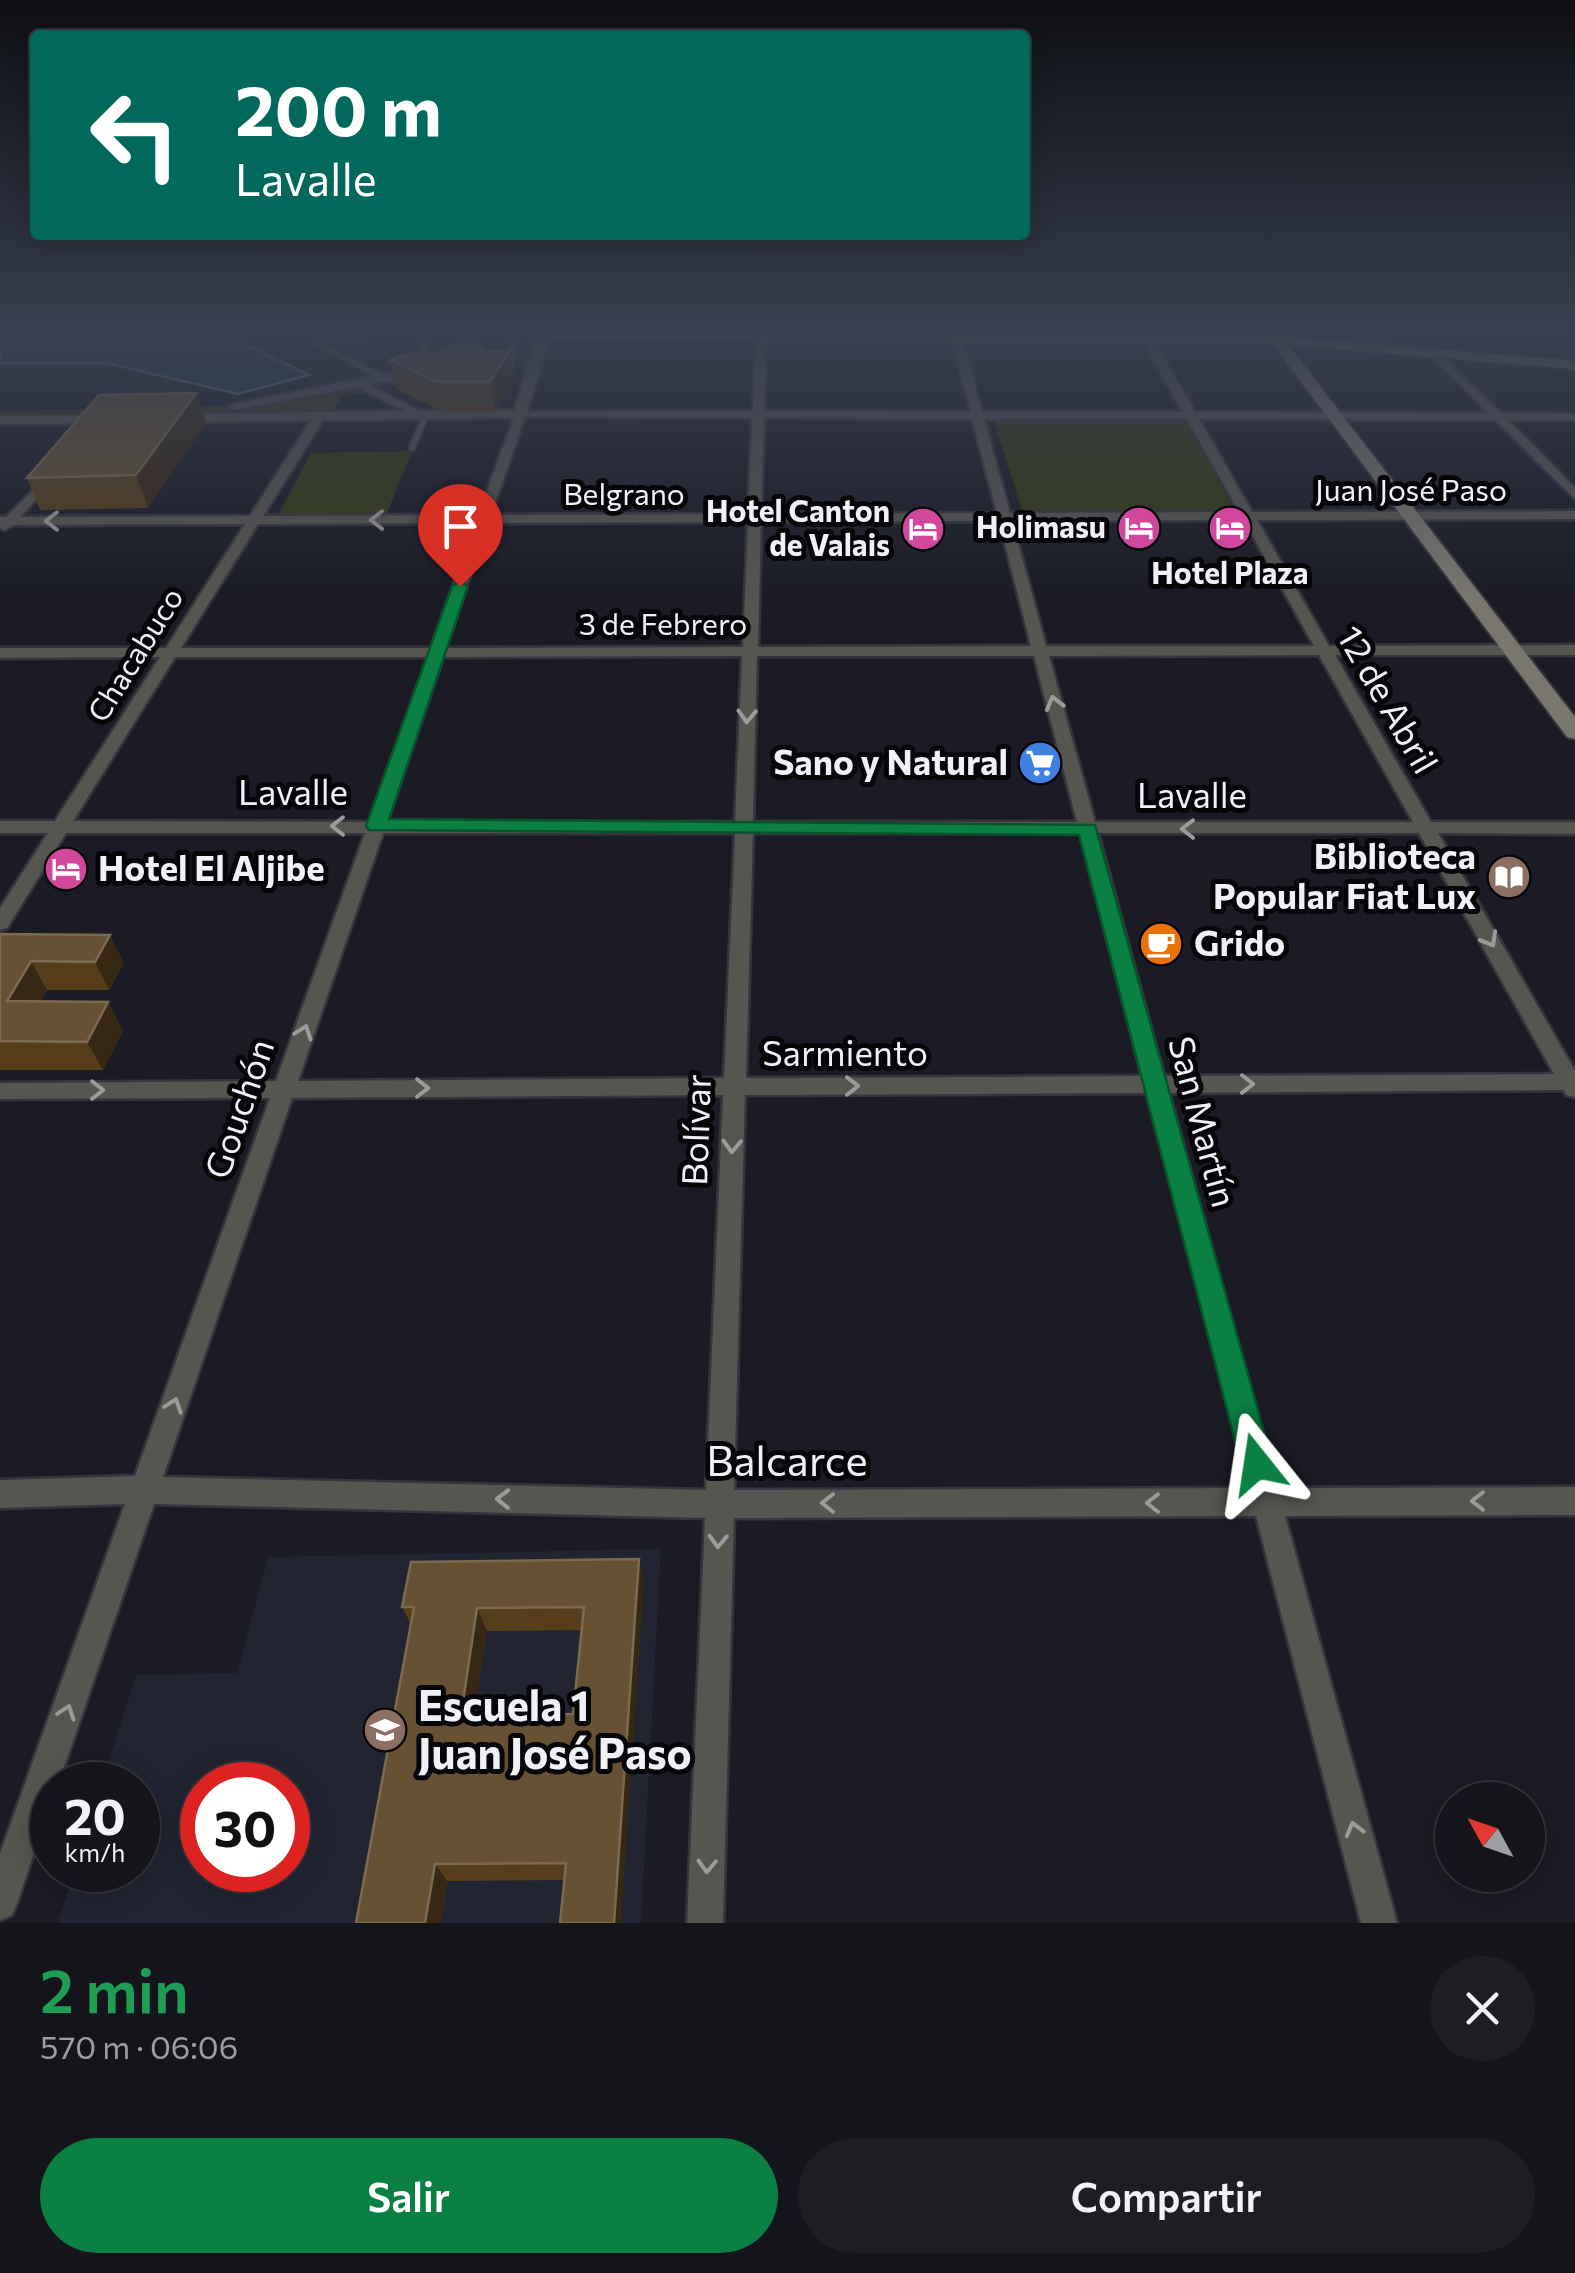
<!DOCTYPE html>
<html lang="es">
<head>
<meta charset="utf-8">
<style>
	:root { --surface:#14141b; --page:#1d1d24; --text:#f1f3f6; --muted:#9d9ea3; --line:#33333a; --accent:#0b8043 }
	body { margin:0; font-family:Commissioner,sans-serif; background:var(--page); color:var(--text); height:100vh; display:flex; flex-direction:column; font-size:38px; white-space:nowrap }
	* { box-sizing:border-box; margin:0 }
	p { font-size:32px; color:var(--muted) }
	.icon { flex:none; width:55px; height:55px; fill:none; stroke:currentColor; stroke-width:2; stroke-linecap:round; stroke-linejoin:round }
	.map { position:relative; height:1923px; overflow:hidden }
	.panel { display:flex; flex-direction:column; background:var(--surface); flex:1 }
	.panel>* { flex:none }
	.hud { position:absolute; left:30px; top:30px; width:1000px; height:210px; border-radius:10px; box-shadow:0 5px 25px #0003,0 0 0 2px var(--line); background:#00695c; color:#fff; overflow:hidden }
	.needle { width:65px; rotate:310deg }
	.controls { position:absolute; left:1435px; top:1782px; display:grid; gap:20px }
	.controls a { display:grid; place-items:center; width:110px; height:110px; border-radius:50%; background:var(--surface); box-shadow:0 5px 25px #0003,0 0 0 2px var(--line); font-size:50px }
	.speed { position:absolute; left:30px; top:1762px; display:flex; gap:20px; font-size:50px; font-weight:700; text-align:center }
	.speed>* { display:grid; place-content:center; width:130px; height:130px; border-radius:50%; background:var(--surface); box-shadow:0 5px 25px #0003,0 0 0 2px var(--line); line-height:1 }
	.speed small { font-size:25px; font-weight:400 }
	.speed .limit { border:15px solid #d22; background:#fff; color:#111 }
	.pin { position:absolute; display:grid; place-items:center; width:85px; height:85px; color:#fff; margin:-102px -42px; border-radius:50% 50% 50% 0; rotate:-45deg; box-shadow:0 0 10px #0007 }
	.pin .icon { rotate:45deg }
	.me { position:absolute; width:110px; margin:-55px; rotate:345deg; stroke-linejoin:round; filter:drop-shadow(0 0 8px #0008) }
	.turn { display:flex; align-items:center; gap:35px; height:210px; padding:0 40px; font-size:45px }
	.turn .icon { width:130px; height:130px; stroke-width:2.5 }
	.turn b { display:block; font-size:70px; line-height:85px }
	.round { display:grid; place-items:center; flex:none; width:105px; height:105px; border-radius:52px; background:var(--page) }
	.overview { display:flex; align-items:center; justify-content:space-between; height:170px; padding:0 40px }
	h1 { font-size:60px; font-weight:600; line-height:75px; color:#1e9e55 }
	.cta { display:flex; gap:20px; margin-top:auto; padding:20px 40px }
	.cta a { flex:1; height:115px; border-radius:60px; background:var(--accent); color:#fff; font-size:40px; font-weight:600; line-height:115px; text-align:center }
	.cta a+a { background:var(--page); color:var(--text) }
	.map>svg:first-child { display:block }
</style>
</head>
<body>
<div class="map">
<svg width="1575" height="1923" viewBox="0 0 1575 1923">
	<rect width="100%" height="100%" fill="#1a1b24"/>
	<!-- built -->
	<path fill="#222432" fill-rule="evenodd" d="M661,1549L641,1923H58L75,1870H138V1785H101L136,1675L237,1673L268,1557ZM202,1785H288V1870H202Z"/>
	<!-- green -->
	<g fill="#343a11">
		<path d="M359,386L372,392L343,396L332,413L0,415V411L240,406Z"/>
		<path d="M994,420L1186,421L1236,513L1023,514Z"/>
		<path d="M412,451L387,513L278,515L311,453Z"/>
	</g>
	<!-- water -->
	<path fill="#173941" stroke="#587078" stroke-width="2.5" d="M0,331H264L247,333L242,343L309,375L238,394L106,363H0Z"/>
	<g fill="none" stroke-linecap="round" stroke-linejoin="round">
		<!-- service casing -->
		<g stroke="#34353d" stroke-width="9">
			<g id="service">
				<path d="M421,355L429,331"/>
				<path d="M510,371L515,331"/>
				<path d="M384,378L318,344L332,336L392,331"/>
				<path d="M412,448L426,415"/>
			</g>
		</g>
		<!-- minor casing -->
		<g stroke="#34353d" stroke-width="5">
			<g id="minor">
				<path d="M761,336L766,339L764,411L971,412L952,339L957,336L962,339L982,412H1183L1142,339L1147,336L1152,339L1195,412L1488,413L1431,355L1430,353L1435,350L1501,413L1575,414V420H1508L1575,488V499L1495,420L1199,419L1252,512L1575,511V519L1257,520L1329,646L1575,645V655H1335L1431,822H1575V834L1438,833L1575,1071V1097L1566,1095L1564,1090L1169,1093L1277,1488L1575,1487V1515L1285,1516L1397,1923H1361L1256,1516L734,1518L723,1923H687L705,1518L154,1504L58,1785H52V1800L17,1903L12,1915L0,1920V1854L125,1504L0,1508V1480L135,1476L270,1098L0,1099V1083L276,1081L365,833H66L7,928L0,930V908L48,833H0V821H55L160,657L0,658V648H166L245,524L13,525L5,530L0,528V517H6L50,473L56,477L20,517L250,516L313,417L319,414L325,417L263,516L478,515L516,412L753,411L756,339ZM525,417L752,418L748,514L491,515ZM764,418L972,419L997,513L761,514ZM984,419H1187L1239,512L1010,513ZM1244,520L1314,646H1046L1012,521ZM999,521L1031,646L758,647L761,522ZM748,522L743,647L446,648L488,523ZM475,523L431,648H181L258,524ZM1319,655L1413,822H1095L1049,656ZM742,656L735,822H387L443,657ZM757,656H1034L1077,822H753ZM175,657H428L369,822L73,821ZM383,833H735L724,1078L298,1081ZM753,833H1080L1142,1076L746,1078ZM1098,833H1419L1554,1074L1164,1076ZM1147,1093L1249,1488L734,1490L745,1095ZM723,1095L706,1490L163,1477L292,1098Z"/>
				<path d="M355,382H363L427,415L417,417L355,386Z"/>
			</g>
		</g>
		<!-- tertiary casing -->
		<g stroke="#34353d" stroke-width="5">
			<g id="tertiary">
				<path d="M538,334L549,337L527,414L520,418L171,422L164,418L171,414L514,410Z"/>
				<path d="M384,374H426L433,378L426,382H384L233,410L226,406Z"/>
				<path d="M0,416L111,415L118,419L111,423L0,424Z"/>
			</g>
		</g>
		<!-- secondary casing -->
		<g stroke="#34353d" stroke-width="4">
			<path id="secondary" d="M543,333L1277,336L1575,361V369L1288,345L1575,717V739L1567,737L1273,344L538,340Z"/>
		</g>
		<!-- service -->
		<use href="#service" stroke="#575550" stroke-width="6"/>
		<!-- minor -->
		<use href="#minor" fill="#575550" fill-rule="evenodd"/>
		<!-- tertiary -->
		<use href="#tertiary" fill="#575550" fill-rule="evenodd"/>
		<!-- secondary -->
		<use href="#secondary" fill="#79766e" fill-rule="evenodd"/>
	</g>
	<!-- wall -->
	<g fill="#563e1b" fill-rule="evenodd">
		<path d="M440,349L510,351L514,380L495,412H443L396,389L390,360L440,352Z"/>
		<path d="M196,393L206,423L148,508L40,510L27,478Z"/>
		<path d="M0,934L124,963L109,990H47L41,1001L108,1002L123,1031L103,1070H0Z"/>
		<path d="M644,1582L564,1880L447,1881L441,1923H356L411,1624L402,1607ZM582,1630L573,1714L474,1715L487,1631Z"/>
	</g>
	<!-- shaded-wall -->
	<g fill="#372814">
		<path d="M510,351L514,380L495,412L490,382Z"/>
		<path d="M196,393L206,423L148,508L136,475Z"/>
		<path d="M110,935L124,963L109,990L95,962Z"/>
		<path d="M31,961L47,990L24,1030L7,1001Z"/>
		<path d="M108,1002L123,1031L103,1070L87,1042Z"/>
		<path d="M639,1559L644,1582L621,1923H614Z"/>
		<path d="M477,1608L487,1631L471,1735L461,1715Z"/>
		<path d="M435,1864L447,1881L441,1923H425Z"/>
	</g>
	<!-- building -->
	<g fill="#665232" stroke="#7c6b51" stroke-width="2.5" fill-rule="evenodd">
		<path d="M473,342L484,349L475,351L444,352L440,349Z"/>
		<path d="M510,351L490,382H437L390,360L410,353Z"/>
		<path d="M196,393L136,475L27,478L99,395Z"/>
		<path d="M0,934L110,935L95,962L31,961L7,1001L108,1002L87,1042L0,1041Z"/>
		<path d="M639,1559L614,1923H560L566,1863L435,1864L425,1923H356L414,1607H402L411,1562ZM584,1607L573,1714L461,1715L477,1608Z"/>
	</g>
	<!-- one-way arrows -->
	<defs><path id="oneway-chevron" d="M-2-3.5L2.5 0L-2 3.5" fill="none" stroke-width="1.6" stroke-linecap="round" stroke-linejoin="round" transform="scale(2.5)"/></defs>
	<g stroke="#9c9b9b">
		<use href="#oneway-chevron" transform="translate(377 520) rotate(180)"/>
		<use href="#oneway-chevron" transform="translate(52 521) rotate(180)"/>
		<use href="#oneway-chevron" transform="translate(1054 703) rotate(-105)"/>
		<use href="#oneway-chevron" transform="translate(747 716) rotate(92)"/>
		<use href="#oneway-chevron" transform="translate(338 826) rotate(180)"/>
		<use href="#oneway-chevron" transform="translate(1188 829) rotate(180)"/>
		<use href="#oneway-chevron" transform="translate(1490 940) rotate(60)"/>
		<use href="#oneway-chevron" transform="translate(304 1032) rotate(-71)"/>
		<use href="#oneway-chevron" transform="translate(1247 1084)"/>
		<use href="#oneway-chevron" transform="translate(852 1086)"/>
		<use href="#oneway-chevron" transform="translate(422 1088)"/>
		<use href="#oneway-chevron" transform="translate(97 1090)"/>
		<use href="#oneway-chevron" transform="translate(732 1146) rotate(92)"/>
		<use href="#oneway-chevron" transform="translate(174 1405) rotate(-71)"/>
		<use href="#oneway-chevron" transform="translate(503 1499) rotate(-179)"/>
		<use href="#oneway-chevron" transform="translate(1478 1501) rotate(180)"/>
		<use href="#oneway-chevron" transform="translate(828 1503) rotate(180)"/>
		<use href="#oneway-chevron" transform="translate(1153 1503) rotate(180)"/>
		<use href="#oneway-chevron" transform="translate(718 1541) rotate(92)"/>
		<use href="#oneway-chevron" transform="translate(67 1712) rotate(-71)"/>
		<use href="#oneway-chevron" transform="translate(1354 1829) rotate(-105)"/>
		<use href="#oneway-chevron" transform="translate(707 1866) rotate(92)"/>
	</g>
	<!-- sky -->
	<linearGradient id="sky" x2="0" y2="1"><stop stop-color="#0e0f14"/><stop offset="0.55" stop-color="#383f50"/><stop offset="1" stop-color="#383f50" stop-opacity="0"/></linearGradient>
	<rect width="1575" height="600" fill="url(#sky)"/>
	<!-- route -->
	<path fill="#0b8043" stroke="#07532c" stroke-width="2.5" d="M460,581L468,586L389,819L1095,825L1273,1464L1268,1475L1257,1480L1246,1475L1241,1464L1079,835L369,830L366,826L452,586Z"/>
	<!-- icons -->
	<defs>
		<g id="hotel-disc" transform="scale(2.25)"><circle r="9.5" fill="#d1479c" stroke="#060609"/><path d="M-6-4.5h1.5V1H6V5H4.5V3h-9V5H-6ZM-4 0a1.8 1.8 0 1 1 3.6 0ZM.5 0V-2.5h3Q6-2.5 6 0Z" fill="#fff"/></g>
		<g id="supermarket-disc" transform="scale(2.25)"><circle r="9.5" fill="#3f7fe0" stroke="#060609"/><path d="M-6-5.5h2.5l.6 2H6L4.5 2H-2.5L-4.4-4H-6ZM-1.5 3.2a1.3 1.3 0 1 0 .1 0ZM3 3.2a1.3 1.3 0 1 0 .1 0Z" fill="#fff"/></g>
		<g id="library-disc" transform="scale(2.25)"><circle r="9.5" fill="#8d6e63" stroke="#060609"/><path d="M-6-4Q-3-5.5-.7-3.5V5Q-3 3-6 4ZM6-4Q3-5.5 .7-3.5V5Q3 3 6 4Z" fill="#fff"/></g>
		<g id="cafe-disc" transform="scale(2.25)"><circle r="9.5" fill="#e8710a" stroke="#060609"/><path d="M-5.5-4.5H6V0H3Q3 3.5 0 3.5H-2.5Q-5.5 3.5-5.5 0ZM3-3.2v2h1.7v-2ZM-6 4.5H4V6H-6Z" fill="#fff"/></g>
		<g id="school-disc" transform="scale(2.25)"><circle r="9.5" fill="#8d6e63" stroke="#060609"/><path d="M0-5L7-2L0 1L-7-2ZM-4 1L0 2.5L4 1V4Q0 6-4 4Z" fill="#fff"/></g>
	</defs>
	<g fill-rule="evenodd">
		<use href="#hotel-disc" x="1139" y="528"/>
		<use href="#hotel-disc" x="1230" y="528"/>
		<use href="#hotel-disc" x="923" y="529"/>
		<use href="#supermarket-disc" x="1040" y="763"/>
		<use href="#hotel-disc" x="66" y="869"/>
		<use href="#library-disc" x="1509" y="877"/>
		<use href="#cafe-disc" x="1161" y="944"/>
		<use href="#school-disc" x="385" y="1730"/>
	</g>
	<g text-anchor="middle" stroke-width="10" stroke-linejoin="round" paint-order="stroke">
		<!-- far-street labels -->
		<g font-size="30" fill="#f0f1f7" stroke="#060609">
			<text x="1411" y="501">Juan José Paso</text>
			<text x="624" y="505">Belgrano</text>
			<text x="663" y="635">3 de Febrero</text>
			<text transform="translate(136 655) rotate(-58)" y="10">Chacabuco</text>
		</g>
		<!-- far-poi labels -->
		<g font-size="30" font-weight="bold" fill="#f0f1f7" stroke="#060609" text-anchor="end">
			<text x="890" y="522">Hotel Canton<tspan x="890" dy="34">de Valais</tspan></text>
			<text x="1106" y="538">Holimasu</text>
			<text x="1230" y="584" text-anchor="middle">Hotel Plaza</text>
		</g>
		<!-- street labels -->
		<g font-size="35" fill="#f0f1f7" stroke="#060609">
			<text transform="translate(1387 700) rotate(60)" y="12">12 de Abril</text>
			<text x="293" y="805">Lavalle</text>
			<text x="1192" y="808">Lavalle</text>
			<text x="845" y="1066">Sarmiento</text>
			<text transform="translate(240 1109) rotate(-71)" y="12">Gouchón</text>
			<text transform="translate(1202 1122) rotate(75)" y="12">San Martín</text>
			<text transform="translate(697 1130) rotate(-88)" y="12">Bolívar</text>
		</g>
		<!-- poi labels -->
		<g font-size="35" font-weight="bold" fill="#f0f1f7" stroke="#060609" text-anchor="end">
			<text x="1008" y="775">Sano y Natural</text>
			<text x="1476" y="869">Biblioteca<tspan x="1476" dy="40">Popular Fiat Lux</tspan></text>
			<text x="98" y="881" text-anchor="start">Hotel El Aljibe</text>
			<text x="1194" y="956" text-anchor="start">Grido</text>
		</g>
		<!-- near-street labels -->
		<g font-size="42" fill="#f0f1f7" stroke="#060609">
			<text x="787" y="1476">Balcarce</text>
		</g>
		<!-- near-poi labels -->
		<g font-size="42" font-weight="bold" fill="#f0f1f7" stroke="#060609" text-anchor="start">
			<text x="418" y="1721">Escuela 1<tspan x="418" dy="48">Juan José Paso</tspan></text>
		</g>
	</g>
</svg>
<div class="controls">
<a><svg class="needle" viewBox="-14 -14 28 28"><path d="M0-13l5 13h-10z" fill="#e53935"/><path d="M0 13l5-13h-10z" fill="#9d9ea3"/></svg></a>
</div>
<div class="speed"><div>20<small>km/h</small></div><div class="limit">30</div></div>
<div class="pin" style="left:460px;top:586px;background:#d93025"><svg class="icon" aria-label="arrive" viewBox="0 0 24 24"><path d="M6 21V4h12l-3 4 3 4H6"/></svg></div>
<svg class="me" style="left:1257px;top:1464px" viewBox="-20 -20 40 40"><path d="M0-17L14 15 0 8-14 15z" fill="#0b8043" stroke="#fff" stroke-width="4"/></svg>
<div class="hud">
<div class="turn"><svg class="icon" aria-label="left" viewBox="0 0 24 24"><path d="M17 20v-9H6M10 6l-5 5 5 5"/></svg><div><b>200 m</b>Lavalle</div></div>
</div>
</div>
<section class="panel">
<div class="overview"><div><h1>2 min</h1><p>570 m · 06:06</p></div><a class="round"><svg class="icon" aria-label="close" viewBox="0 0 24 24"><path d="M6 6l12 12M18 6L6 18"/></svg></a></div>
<div class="cta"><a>Salir</a><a>Compartir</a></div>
</section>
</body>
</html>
